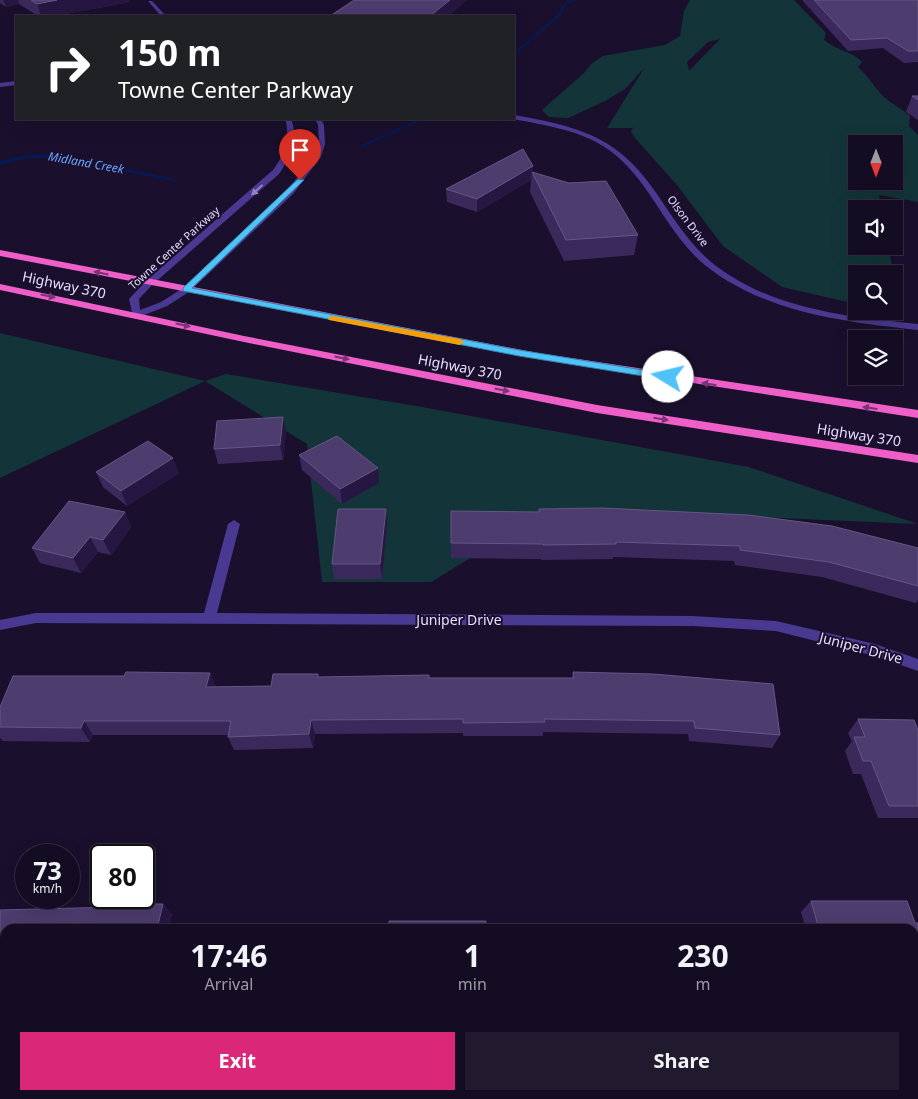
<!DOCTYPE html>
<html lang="en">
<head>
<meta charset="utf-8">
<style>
	:root { --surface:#140c22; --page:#211a2f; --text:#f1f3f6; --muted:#9d9ba5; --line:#332c40; --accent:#db2777 }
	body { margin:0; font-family:"Noto Sans",sans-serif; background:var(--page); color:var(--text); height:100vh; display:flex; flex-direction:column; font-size:19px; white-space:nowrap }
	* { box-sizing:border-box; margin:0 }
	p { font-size:16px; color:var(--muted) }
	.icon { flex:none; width:28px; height:28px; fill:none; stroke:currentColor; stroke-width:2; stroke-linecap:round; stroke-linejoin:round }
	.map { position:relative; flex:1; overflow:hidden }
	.drawer { position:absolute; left:0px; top:924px; width:919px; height:176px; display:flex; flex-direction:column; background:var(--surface); border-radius:15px 15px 0 0; box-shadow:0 5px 20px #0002,0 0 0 1px var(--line) }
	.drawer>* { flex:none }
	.top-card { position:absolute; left:15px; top:15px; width:500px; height:105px; border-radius:0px; box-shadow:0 5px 20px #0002,0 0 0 1px var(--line); background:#202124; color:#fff; overflow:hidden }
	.needle { width:32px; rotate:180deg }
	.fabs { position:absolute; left:848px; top:135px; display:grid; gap:10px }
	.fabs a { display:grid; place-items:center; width:55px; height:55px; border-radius:0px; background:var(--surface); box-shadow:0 5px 20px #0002,0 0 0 1px var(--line); font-size:25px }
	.speed { position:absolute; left:15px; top:844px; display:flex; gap:10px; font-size:25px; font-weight:700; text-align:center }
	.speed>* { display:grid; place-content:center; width:65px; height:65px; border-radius:50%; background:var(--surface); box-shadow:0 5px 20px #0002,0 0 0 1px var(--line); line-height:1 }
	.speed small { font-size:12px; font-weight:400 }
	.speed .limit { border:2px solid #111; border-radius:8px; background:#fff; color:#111 }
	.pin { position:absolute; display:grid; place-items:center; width:42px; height:42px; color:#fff; margin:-51px -21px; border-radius:50% 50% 50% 0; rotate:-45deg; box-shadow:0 0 5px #0007 }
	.pin .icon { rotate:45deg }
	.me { position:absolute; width:55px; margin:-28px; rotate:279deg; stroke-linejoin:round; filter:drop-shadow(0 0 4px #0008) }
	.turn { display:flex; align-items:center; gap:18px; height:105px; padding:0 20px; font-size:22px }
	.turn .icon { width:65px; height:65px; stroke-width:2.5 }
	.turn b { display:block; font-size:35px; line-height:42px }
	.eta { display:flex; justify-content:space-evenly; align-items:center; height:85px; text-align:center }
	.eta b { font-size:30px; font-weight:700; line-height:35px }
	.button { display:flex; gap:10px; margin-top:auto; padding:10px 20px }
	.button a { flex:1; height:58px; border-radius:0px; background:var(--accent); color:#fff; font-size:20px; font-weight:700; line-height:58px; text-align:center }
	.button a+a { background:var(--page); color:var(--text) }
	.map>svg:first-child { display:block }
</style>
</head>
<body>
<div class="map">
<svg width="918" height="1099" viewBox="0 0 918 1099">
	<rect width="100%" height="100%" fill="#1a102e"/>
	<!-- green -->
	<g fill="#133539" fill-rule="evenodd">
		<path d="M690,0H794L826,33L824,40C835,50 852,51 862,62L858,67C868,76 875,88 884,97C892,104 902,109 910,116L909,126L918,135V202L879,195L881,209H856V246H888L896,285L894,297V274H856V304L782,287L723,246L677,185L635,138L631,131L635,126L633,128H607L645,67L625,89L605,101L568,118L549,117L542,110L584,73L591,64L603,56L665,45L680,36L684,11ZM720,39L690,70H689L687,62L708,42ZM856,144H894V181H856Z"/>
		<path d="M0,333L205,381L226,374L422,407L749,467L918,524L552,508L431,582H322L307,444L205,381L0,478Z"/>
	</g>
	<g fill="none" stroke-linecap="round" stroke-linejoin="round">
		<!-- stream -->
		<g fill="#081850" fill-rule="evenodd">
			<path d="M571,0H576L566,5L560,16L514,56V53L558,14L564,3Z"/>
			<path d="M419,119H424L363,147L359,146Z"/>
			<path d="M42,154L69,157L175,179L172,181L55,158H29L0,165V161L15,157Z"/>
		</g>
		<!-- minor -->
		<g fill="#493990" fill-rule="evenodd">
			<path d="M148,1H152L166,16H161Z"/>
			<path d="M16,81V85L0,87V83Z"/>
			<path d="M514,115C580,127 618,136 657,194C673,218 689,243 711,262C769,309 847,317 918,324V330C845,322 766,313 706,266C685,249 669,224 654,201C614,138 583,132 513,119Z"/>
			<path d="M285,119H291C299,137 290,158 279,174L152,285L139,299L140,310L161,302L183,288L287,190L314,157L319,144L318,125L315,119H321L324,125L325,144L321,157L293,194L189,292L167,306L139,317H133L129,299L146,281L273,170C284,156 291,136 285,119Z"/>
			<path d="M234,520L240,524L217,613L692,616L776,621L875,644L918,659V671L875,656L776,631L692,626L36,623L0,630V620L36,613H204L228,524Z"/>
		</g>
		<!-- trunk -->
		<g fill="#ee5fc8" fill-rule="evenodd">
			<path d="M0,250L538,353L918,410V418L538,359L0,256Z"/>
			<path d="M0,284L244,336L597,405L918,455V463L597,413L244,342L0,290Z"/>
		</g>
	</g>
	<!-- wall -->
	<g fill="#3b295c">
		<path d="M0,0H130V2L55,16H38L19,4L6,7L0,3Z"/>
		<path d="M802,0H918V62L904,63L883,48L848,51Z"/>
		<path d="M912,96H918V120L906,112Z"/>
		<path d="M533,166L532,172L638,235L634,255L564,261L530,192L531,180L477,212L447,202L446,189Z"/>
		<path d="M286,432L283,460L218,464L214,449Z"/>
		<path d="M299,455L379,483L342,504L302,470Z"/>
		<path d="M96,472L179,473L127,506L103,487Z"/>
		<path d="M539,509L918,548V600L916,603L822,577L735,565L734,561L613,557V559L541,560V559L451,558V511L538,512Z"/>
		<path d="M125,512L131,527L111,555L98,552L81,573L40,563L32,548Z"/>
		<path d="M387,524L382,579H334L332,564Z"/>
		<path d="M573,672L780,735L772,748L689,741L688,734L543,732V736H463V733L315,734L313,748L234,750L228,737L229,735H93L90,742L3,741L0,738V707L124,676L210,673L216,687L271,686L319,677L429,678H572Z"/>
		<path d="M858,719L918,730V818H878L861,774H853L845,751L852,741L848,733Z"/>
		<path d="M811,901L915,923H918V1012H914V929H806L801,912Z"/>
		<path d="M0,910L172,914L168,929H5V1011L3,1017H0Z"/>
	</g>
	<!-- shaded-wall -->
	<g fill="#261742">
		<path d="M3,0H18L19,4L6,7Z"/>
		<path d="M57,0H130V2L55,16H41L37,4Z"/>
		<path d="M450,0H467L449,16H430Z"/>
		<path d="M533,166L531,180L477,212V199Z"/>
		<path d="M283,417L286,432L283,460L280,445Z"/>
		<path d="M173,458L179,473L127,506L121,491Z"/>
		<path d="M378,468L379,483L342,504L340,489Z"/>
		<path d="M386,509L387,524L382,579L380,564Z"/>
		<path d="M125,512L131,527L111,555L103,540Z"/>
		<path d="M90,537L98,552L81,573L73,558Z"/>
		<path d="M210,673L216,687H206Z"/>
		<path d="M311,720L315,734L313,748L309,734Z"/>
		<path d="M84,721L93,735L90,742L81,728Z"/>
		<path d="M163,904L172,914L168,929H157Z"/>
		<path d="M0,978L5,981V1011L3,1017L0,1015Z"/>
	</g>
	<!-- building -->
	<g fill="#4d3c6e" stroke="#655684">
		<path d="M31,0H57L37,4Z"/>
		<path d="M354,0H450L430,16H330Z"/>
		<path d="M814,0H918V51H908L887,38L851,40Z"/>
		<path d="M912,96H918V100Z"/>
		<path d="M523,149L533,166L477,199L446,189Z"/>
		<path d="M532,172L569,183L606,181L638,235L566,240Z"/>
		<path d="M283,417L280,445L214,449L217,421Z"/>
		<path d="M337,436L378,468L340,489L299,455Z"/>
		<path d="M148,441L173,458L121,491L96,472Z"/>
		<path d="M69,501L125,512L103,540L90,537L73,558L32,548Z"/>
		<path d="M602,508L748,515L832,526L918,548V586L829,562L740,550V546L616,542V544L543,545V544L451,543V511L539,512V509Z"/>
		<path d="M338,509H386L380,564H332Z"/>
		<path d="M126,672L210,673L206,687L271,686L273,674H318V677L429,675V678H574L573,672L653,674L773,684L780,735L695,728L694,721L544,719L545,722L463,723V719L311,720L309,734L228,737L231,721H84L81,728L0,727V707L13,676H124Z"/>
		<path d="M858,719L914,720L918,730V806H889L871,761H863L854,737H865Z"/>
		<path d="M811,901H907L915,923H918V1004H914V929H819Z"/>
		<path d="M116,904H163L157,929H5V978H0V979V910L115,907Z"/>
		<path d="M389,921H486V928L775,924L776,929H389Z"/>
		<path d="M350,924V929H246V926Z"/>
	</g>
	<!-- one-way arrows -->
	<defs><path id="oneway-solid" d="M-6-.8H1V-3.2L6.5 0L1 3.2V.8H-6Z" transform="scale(1.25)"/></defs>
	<use fill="#9083c2" href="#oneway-solid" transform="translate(257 190) rotate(137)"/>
	<g fill="#793473">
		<use href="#oneway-solid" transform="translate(101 273) rotate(-169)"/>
		<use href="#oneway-solid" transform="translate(48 296) rotate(12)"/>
		<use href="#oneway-solid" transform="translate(183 325) rotate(12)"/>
		<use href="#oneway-solid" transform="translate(342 358) rotate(11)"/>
		<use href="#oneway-solid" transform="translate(709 384) rotate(-171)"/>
		<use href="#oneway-solid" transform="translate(502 390) rotate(11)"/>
		<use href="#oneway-solid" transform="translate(870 408) rotate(-172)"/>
		<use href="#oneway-solid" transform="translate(661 419) rotate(9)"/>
	</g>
	<!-- route -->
	<path fill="#4fc3f7" stroke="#337fa1" d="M298,179L304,180L192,288L519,350L668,374L672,377L668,380L519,356L183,291V288Z"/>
	<!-- slow -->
	<path fill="#f59e0b" d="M332,316L460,339L464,342L460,345L329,320L328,318Z"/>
	<g text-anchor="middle" stroke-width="4" stroke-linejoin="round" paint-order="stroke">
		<!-- far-street labels -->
		<g font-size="11" fill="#e6deff" stroke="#1a102e">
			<text transform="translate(688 221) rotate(53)" y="4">Olson Drive</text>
			<text transform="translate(174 248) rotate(-42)" y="4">Towne Center Parkway</text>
		</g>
		<!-- far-water labels -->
		<g font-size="12" font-style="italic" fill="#6ca5ff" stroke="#1a102e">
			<text transform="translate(86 163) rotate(10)" y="4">Midland Creek</text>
		</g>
		<!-- street labels -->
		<g font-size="14" fill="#e6deff" stroke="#1a102e">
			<text transform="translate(64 285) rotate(12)" y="5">Highway 370</text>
			<text transform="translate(460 367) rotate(11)" y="5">Highway 370</text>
			<text transform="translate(859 435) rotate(9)" y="5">Highway 370</text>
			<text x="459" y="625">Juniper Drive</text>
			<text transform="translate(861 648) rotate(15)" y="5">Juniper Drive</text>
		</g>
	</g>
</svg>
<div class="fabs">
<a><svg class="needle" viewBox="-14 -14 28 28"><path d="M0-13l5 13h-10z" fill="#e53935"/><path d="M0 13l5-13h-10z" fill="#9d9ba5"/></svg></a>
<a><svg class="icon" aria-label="sound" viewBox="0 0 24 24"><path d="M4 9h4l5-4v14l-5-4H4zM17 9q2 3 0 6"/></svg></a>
<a><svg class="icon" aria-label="search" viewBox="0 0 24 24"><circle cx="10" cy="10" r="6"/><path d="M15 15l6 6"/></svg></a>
<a><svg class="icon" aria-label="layers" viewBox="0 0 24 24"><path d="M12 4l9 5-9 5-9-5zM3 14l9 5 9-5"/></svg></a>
</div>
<div class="speed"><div>73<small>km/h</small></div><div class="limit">80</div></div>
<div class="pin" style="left:300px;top:180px;background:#d93025"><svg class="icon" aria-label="arrive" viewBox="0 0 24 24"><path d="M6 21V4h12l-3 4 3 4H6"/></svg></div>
<svg class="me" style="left:668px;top:377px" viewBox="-20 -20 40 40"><circle r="19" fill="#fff"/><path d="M0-13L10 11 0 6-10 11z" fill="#4fc3f7"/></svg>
<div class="top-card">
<div class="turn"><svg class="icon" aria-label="right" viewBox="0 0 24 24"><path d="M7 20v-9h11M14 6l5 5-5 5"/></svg><div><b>150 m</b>Towne Center Parkway</div></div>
</div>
<section class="drawer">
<div class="eta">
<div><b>17:46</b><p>Arrival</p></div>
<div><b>1</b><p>min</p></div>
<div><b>230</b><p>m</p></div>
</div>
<div class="button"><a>Exit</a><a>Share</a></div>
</section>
</div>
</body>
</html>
